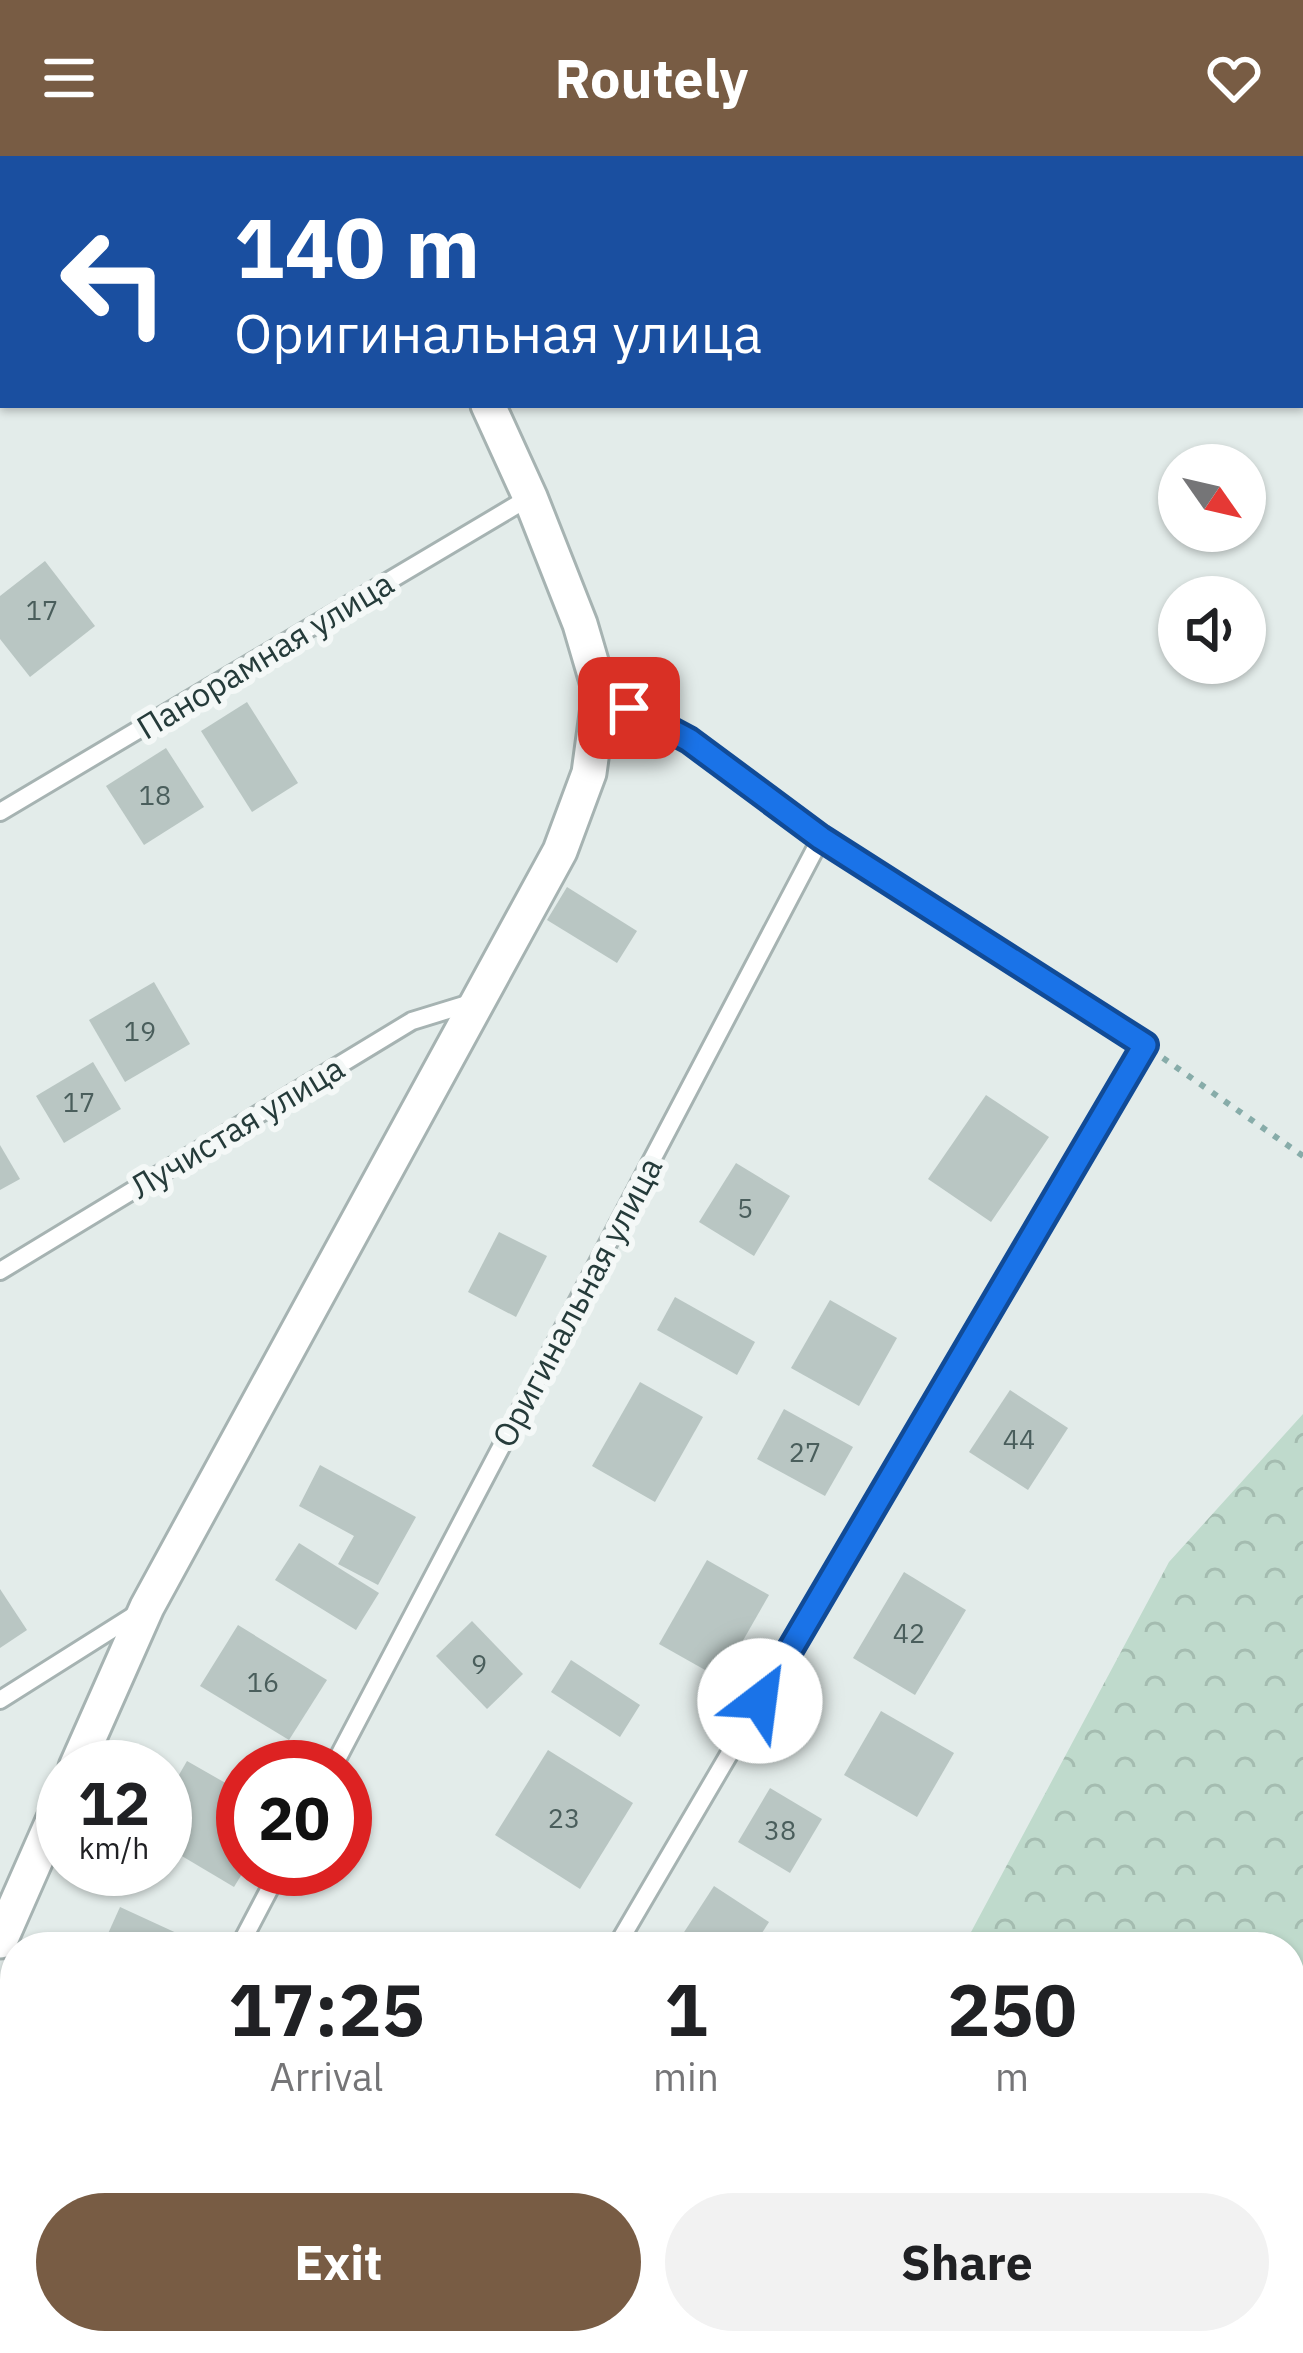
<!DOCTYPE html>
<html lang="en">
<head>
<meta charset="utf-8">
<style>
	:root { --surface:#fff; --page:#f2f2f2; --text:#202124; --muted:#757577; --accent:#785c44 }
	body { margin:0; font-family:"IBM Plex Sans",sans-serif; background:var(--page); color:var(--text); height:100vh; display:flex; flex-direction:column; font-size:45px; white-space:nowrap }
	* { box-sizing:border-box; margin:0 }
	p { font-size:39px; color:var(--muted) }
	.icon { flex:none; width:66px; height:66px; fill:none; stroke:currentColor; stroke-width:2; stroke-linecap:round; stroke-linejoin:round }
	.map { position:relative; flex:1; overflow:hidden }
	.drawer { position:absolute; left:0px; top:1776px; width:1305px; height:423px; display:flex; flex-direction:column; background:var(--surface); border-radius:48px 48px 0 0; box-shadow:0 3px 9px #0004 }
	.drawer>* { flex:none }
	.hud { position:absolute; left:0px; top:0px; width:1305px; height:252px; box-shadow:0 3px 9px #0004; background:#1a4fa0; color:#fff; overflow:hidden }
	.needle { width:78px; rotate:124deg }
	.fabs { position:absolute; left:1158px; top:288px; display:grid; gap:24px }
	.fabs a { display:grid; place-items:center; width:108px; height:108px; border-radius:50%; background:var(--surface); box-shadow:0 3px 9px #0004; font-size:60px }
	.speed { position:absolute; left:36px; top:1584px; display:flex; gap:24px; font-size:60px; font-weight:700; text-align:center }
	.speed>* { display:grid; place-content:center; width:156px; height:156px; border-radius:50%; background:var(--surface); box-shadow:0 3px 9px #0004; line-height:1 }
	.speed small { font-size:30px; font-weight:400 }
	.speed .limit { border:18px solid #d22; background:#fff; color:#111 }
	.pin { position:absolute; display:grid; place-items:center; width:102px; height:102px; color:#fff; margin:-51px; border-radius:24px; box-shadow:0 6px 18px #0006 }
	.me { position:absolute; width:132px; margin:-66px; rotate:30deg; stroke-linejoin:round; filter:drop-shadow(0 0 9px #0008) }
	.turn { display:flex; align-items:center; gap:42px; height:252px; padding:0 36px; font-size:54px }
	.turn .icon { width:156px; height:156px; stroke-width:2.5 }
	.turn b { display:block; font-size:84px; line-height:102px }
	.eta { display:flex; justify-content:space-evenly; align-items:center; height:204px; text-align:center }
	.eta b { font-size:72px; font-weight:700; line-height:84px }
	.button { display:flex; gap:24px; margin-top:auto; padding:24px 36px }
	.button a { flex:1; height:138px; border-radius:72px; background:var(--accent); color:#fff; font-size:48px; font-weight:700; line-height:138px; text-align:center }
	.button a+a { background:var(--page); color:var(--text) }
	header { display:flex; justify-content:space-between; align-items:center; height:156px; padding:0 36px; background:var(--accent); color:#fff; font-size:54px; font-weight:700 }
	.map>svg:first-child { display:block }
</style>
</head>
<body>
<header><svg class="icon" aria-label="menu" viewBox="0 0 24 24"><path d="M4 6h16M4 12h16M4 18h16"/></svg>Routely<svg class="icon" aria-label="heart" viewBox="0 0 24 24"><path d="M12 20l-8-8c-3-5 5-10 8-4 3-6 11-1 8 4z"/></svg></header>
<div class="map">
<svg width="1303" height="2197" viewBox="0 0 1303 2197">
	<defs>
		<pattern id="forest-crowns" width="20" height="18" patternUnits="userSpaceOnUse" patternTransform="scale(3)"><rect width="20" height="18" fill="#bfdacc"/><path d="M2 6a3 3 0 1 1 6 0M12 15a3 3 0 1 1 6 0" fill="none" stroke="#a4bcb0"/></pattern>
	</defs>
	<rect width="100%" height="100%" fill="#e3ecea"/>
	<!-- forest -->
	<path fill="url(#forest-crowns)" d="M1303,1258V2197H698L742,2184H1290V1791H963L1169,1406Z"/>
	<!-- building -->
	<g fill="#b9c6c3">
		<path d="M45,405L95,470L30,521L0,483V440Z"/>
		<path d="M247,546L298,627L252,656L201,575Z"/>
		<path d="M166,592L204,651L144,689L106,630Z"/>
		<path d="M567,731L637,775L617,807L547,764Z"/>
		<path d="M154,826L190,888L125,926L89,864Z"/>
		<path d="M93,906L121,953L64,987L36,940Z"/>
		<path d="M986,939L1049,981L991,1066L928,1023Z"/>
		<path d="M0,989L20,1023L0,1034Z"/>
		<path d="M736,1007L790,1040L754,1100L699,1066Z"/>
		<path d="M499,1076L547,1100L516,1161L468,1136Z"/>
		<path d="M675,1141L755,1186L737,1219L657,1174Z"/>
		<path d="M830,1144L897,1182L859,1250L791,1212Z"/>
		<path d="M640,1226L703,1261L655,1346L592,1310Z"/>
		<path d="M1010,1234L1068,1272L1028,1334L969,1296Z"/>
		<path d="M784,1253L853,1291L825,1340L757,1303Z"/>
		<path d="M320,1309L416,1361L378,1429L338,1408L354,1380L299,1350Z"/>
		<path d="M299,1387L379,1437L356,1474L275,1424Z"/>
		<path d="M707,1404L769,1439L721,1523L659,1488Z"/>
		<path d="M904,1416L966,1454L915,1539L853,1502Z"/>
		<path d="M0,1433L27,1474L0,1492Z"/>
		<path d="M472,1465L523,1518L487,1553L436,1500Z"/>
		<path d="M238,1469L327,1524L289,1584L200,1530Z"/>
		<path d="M571,1504L640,1549L620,1581L551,1536Z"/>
		<path d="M881,1555L954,1597L917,1661L844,1619Z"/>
		<path d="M548,1594L633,1647L580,1733L495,1679Z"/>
		<path d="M187,1605L243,1637L245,1713L234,1731L165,1690V1643Z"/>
		<path d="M770,1632L822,1663L790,1717L738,1686Z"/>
		<path d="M714,1730L769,1766L753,1791H684L677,1787Z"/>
		<path d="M120,1751L207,1791H102Z"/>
		<path d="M209,2184H286L277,2197H201Z"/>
	</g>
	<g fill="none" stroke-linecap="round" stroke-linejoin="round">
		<!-- lane casing -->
		<g stroke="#a6b3b2" stroke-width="22">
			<g id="lane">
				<path d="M298,3L302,0"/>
				<path d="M0,196L3,194"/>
				<path d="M600,536L689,584L821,682L1145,889L616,1791"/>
				<path d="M0,656L530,341"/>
				<path d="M0,1115L412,865L474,846"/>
				<path d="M0,1544L141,1455"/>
				<path d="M333,1611L821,682"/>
				<path d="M239,1791L280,1713"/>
				<path d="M377,2197L385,2184"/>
			</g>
		</g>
		<!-- street casing -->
		<g stroke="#a6b3b2" stroke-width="39">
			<g id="street">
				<path d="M373,0L375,3"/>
				<path d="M76,1611L147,1451L560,695L589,617L600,536L580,468L530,341L488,249"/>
				<path d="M0,1785L63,1642"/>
			</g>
		</g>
		<!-- path -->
		<path stroke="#87aca9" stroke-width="6" stroke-dasharray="6 9" stroke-linecap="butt" d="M1163,902L1303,1000"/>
		<!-- lane -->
		<use href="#lane" stroke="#fff" stroke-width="16"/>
		<!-- street -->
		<use href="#street" stroke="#fff" stroke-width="33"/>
	</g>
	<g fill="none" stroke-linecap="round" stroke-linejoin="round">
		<!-- route casing -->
		<g stroke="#114b97" stroke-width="30">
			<path id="route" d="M629,552L689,584L821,682L1145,889L760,1545"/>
		</g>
		<!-- route -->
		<use href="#route" stroke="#1a73e8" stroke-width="21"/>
	</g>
	<g text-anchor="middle" stroke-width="12" stroke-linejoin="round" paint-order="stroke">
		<!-- number labels -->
		<g font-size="27" fill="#4a5e5c">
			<text x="42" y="464">17</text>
			<text x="155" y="649">18</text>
			<text x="140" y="885">19</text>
			<text x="79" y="956">17</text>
			<text x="745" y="1062">5</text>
			<text x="1019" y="1293">44</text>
			<text x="805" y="1306">27</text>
			<text x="909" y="1487">42</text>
			<text x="479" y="1518">9</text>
			<text x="263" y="1536">16</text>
			<text x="564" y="1672">23</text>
			<text x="780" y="1684">38</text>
		</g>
		<!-- street labels -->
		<g font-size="33" fill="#253b3a" stroke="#f4f8f7">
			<text transform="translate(265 499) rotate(-31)" y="12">Панорамная улица</text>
			<text transform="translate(237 971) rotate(-31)" y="12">Лучистая улица</text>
			<text transform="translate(577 1146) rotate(-62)" y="12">Оригинальная улица</text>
		</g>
	</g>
</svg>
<div class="fabs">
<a><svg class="needle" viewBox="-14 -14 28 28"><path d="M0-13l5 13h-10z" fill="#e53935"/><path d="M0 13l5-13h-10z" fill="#757577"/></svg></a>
<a><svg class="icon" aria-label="sound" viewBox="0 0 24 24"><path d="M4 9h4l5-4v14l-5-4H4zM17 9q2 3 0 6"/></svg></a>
</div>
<div class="speed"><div>12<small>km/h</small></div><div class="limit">20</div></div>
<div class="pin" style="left:629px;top:552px;background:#d93025"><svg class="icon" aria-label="arrive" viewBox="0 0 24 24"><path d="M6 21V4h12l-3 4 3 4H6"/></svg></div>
<svg class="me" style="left:760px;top:1545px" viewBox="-20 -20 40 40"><circle r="19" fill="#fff"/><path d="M0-13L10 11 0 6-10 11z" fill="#1a73e8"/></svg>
<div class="hud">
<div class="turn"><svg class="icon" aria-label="left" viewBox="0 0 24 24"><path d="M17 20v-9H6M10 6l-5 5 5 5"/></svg><div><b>140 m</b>Оригинальная улица</div></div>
</div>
<section class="drawer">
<div class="eta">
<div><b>17:25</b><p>Arrival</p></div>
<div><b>1</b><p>min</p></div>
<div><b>250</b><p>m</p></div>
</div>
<div class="button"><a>Exit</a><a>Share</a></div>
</section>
</div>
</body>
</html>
